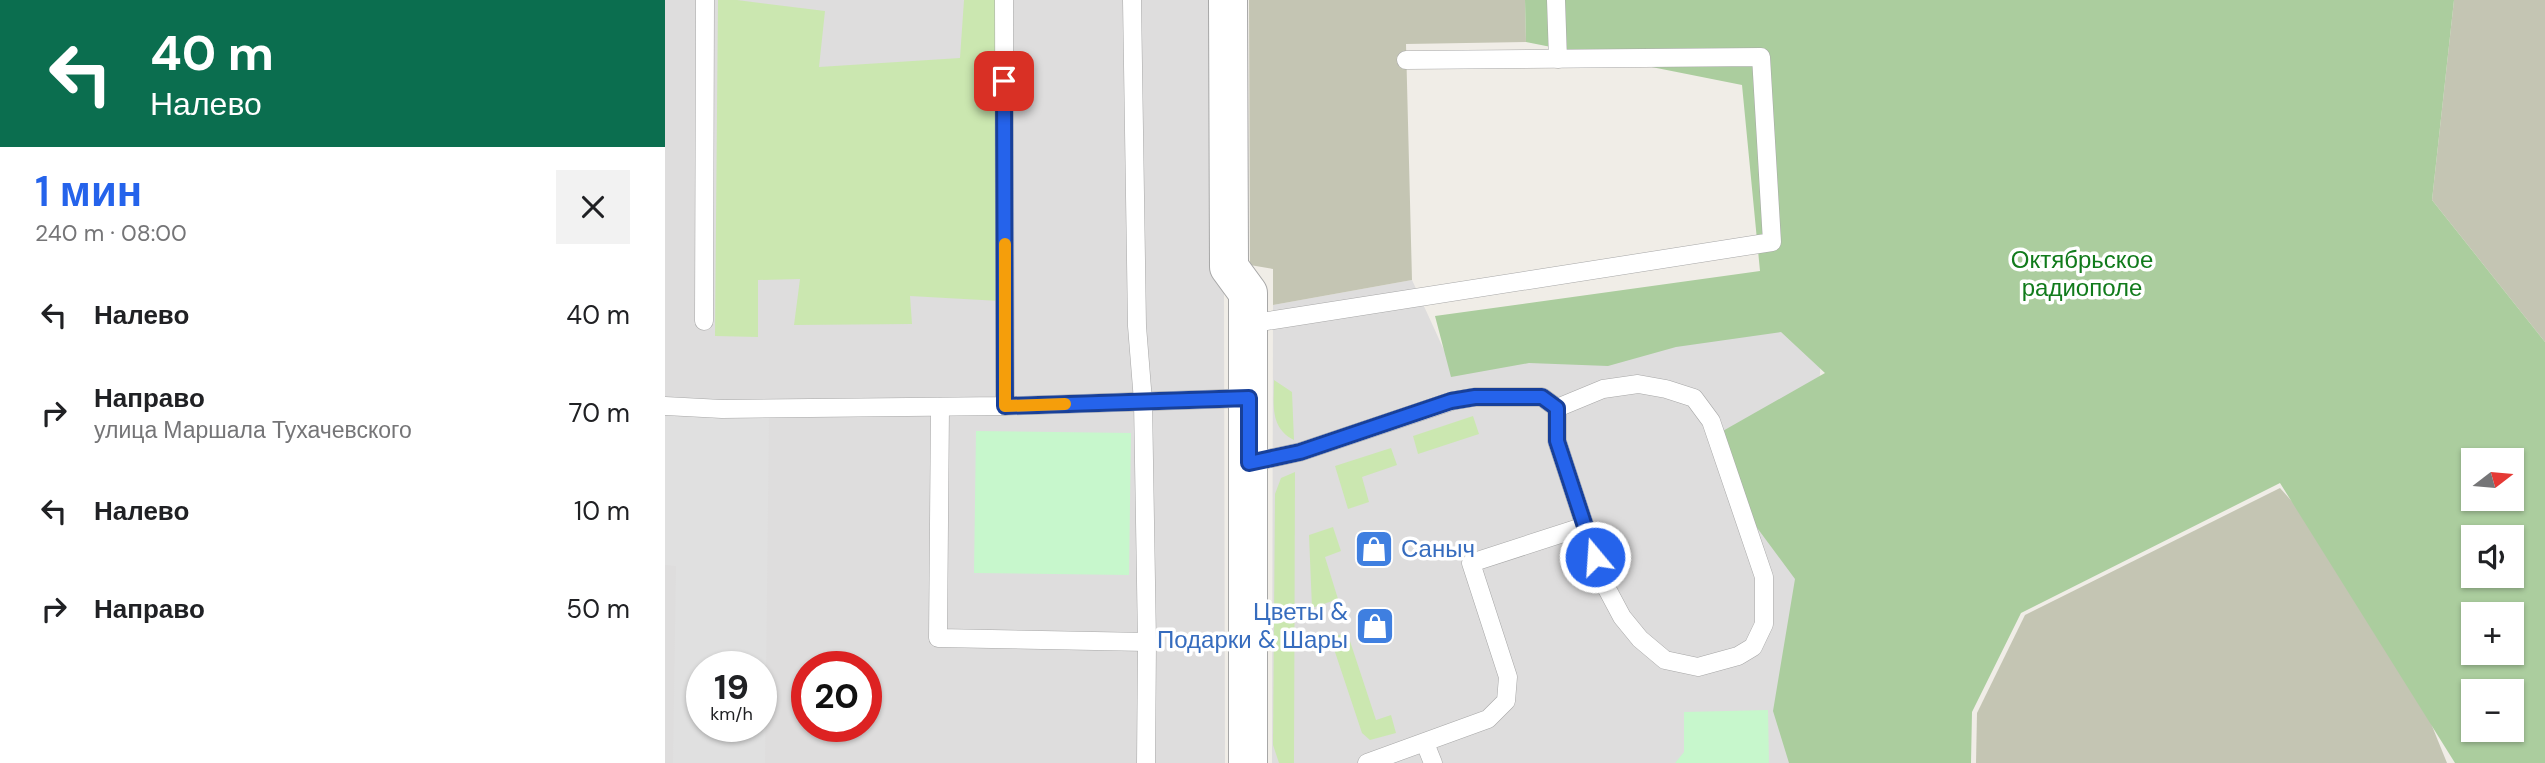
<!DOCTYPE html>
<html lang="ru">
<head>
<meta charset="utf-8">
<style>
	:root { --surface:#fff; --page:#f2f2f2; --text:#202124; --muted:#757577; --accent:#2563eb }
	body { margin:0; font-family:"DM Sans",sans-serif; background:var(--page); color:var(--text); height:100vh; display:flex; flex-direction:column; font-size:26px; white-space:nowrap }
	* { box-sizing:border-box; margin:0 }
	p { font-size:23px; color:var(--muted) }
	.icon { flex:none; width:38px; height:38px; fill:none; stroke:currentColor; stroke-width:2; stroke-linecap:round; stroke-linejoin:round }
	.map { position:relative; flex:1; overflow:hidden }
	.drawer { display:flex; flex-direction:column; background:var(--surface); width:665px }
	.drawer>* { flex:none }
	.top-card { background:#0b6e4f; color:#fff; overflow:hidden }
	.needle { width:46px; rotate:74deg }
	.tools { position:absolute; left:1796px; top:448px; display:grid; gap:14px }
	.tools a { display:grid; place-items:center; width:63px; height:63px; border-radius:0px; background:var(--surface); box-shadow:0 2px 5px #0004; font-size:35px }
	.speed { position:absolute; left:21px; top:651px; display:flex; gap:14px; font-size:35px; font-weight:700; text-align:center }
	.speed>* { display:grid; place-content:center; width:91px; height:91px; border-radius:50%; background:var(--surface); box-shadow:0 2px 5px #0004; line-height:1 }
	.speed small { font-size:18px; font-weight:400 }
	.speed .limit { border:10px solid #d22; background:#fff; color:#111 }
	.pin { position:absolute; display:grid; place-items:center; width:60px; height:60px; color:#fff; margin:-30px; border-radius:14px; box-shadow:0 4px 10px #0006 }
	.me { position:absolute; width:77px; margin:-38px; rotate:342deg; stroke-linejoin:round; filter:drop-shadow(0 0 5px #0008) }
	.turn { display:flex; align-items:center; gap:24px; height:147px; padding:0 35px; font-size:32px }
	.turn .icon { width:91px; height:91px; stroke-width:2.5 }
	.turn b { display:block; font-size:49px; line-height:60px }
	.round { display:grid; place-items:center; flex:none; width:74px; height:74px; border-radius:0px; background:var(--page) }
	.overview { display:flex; align-items:center; justify-content:space-between; height:119px; padding:0 35px }
	h1 { font-size:42px; font-weight:600; line-height:52px; color:var(--accent) }
	ul { padding:0; list-style:none }
	li { display:flex; align-items:center; gap:21px; height:98px; padding:0 35px }
	li div { flex:1 }
	li b { display:block; font-size:26px }
	li em { font-style:normal }
	main { display:flex; flex:1; min-height:0 }
	.map>svg:first-child { display:block }
</style>
</head>
<body>
<main>
<section class="drawer">
<div class="top-card">
<div class="turn"><svg class="icon" aria-label="left" viewBox="0 0 24 24"><path d="M17 20v-9H6M10 6l-5 5 5 5"/></svg><div><b>40 m</b>Налево</div></div>
</div>
<div class="overview"><div><h1>1 мин</h1><p>240 m · 08:00</p></div><a class="round"><svg class="icon" aria-label="close" viewBox="0 0 24 24"><path d="M6 6l12 12M18 6L6 18"/></svg></a></div>
<ul>
<li><svg class="icon" aria-label="left" viewBox="0 0 24 24"><path d="M17 20v-9H6M10 6l-5 5 5 5"/></svg><div><b>Налево</b></div><em>40 m</em></li>
<li><svg class="icon" aria-label="right" viewBox="0 0 24 24"><path d="M7 20v-9h11M14 6l5 5-5 5"/></svg><div><b>Направо</b><p>улица Маршала Тухачевского</p></div><em>70 m</em></li>
<li><svg class="icon" aria-label="left" viewBox="0 0 24 24"><path d="M17 20v-9H6M10 6l-5 5 5 5"/></svg><div><b>Налево</b></div><em>10 m</em></li>
<li><svg class="icon" aria-label="right" viewBox="0 0 24 24"><path d="M7 20v-9h11M14 6l5 5-5 5"/></svg><div><b>Направо</b></div><em>50 m</em></li>
</ul>
</section>
<div class="map">
<svg width="1880" height="763" viewBox="0 0 1880 763">
	<rect width="100%" height="100%" fill="#f0ede7"/>
	<!-- residential -->
	<g fill="#dedddd" fill-rule="evenodd">
		<path d="M0,0H549L559,292L560,763H0ZM37,667H96V726H37ZM142,667H201V726H142Z"/>
		<path d="M747,280L779,350L1158,300L1139,763H607L608,305Z"/>
	</g>
	<!-- construction -->
	<g fill="#c4c5b3">
		<path d="M584,0H860L861,42L741,44L747,280L608,305V269L585,265Z"/>
		<path d="M1789,0H1880V342L1767,200Z"/>
		<path d="M1615,488L1717,602L1782,763H1311L1312,713L1360,615Z"/>
	</g>
	<!-- grass -->
	<g fill="#cbe7b0">
		<path d="M53,0H72L160,11L154,67L295,58L299,0H333L335,301L245,296L247,324L129,325L135,279L93,280V337L50,336Z"/>
		<path d="M609,380L627,392L629,440C604,428 609,403 609,380Z"/>
		<path d="M808,416L814,434L753,454L748,436Z"/>
		<path d="M726,448L732,465L697,477L704,502L683,509L670,466Z"/>
		<path d="M630,472L629,763H614L608,745L610,494L616,478Z"/>
		<path d="M668,527L676,551L660,557L673,599L647,608L644,535Z"/>
		<path d="M682,632L711,720L726,715L731,733L705,740L697,733L667,643L669,637Z"/>
	</g>
	<!-- forest -->
	<path fill="#abcd9e" fill-rule="evenodd" d="M860,0H1789L1767,200L1880,342V763H1790L1615,483L1356,613L1307,712L1306,763H1124L1108,711L1130,579L1090,525L1056,432L1160,373L1116,332L1011,347L943,366L864,363L786,377L770,316L1095,271L1077,85L861,42ZM1808,460H1846V499H1808ZM1808,537H1846V576H1808ZM1808,614H1846V653H1808ZM1808,691H1846V730H1808Z"/>
	<!-- park -->
	<g fill="#c7f7cc">
		<path d="M311,431L466,433L464,575L309,573Z"/>
		<path d="M1103,710L1104,763H1010L1019,752V712Z"/>
	</g>
	<!-- parking -->
	<path fill="#e0e0e0" fill-rule="evenodd" d="M0,416L104,418L100,763H8L11,566L0,565ZM37,667H96V726H37Z"/>
	<g fill="none" stroke-linecap="round" stroke-linejoin="round">
		<!-- service casing -->
		<g stroke="#a7a7a7" stroke-width="19">
			<g id="service">
				<path d="M339,0L340,406"/>
				<path d="M467,0L472,326L478,401L482,642L481,763"/>
				<path d="M891,0L893,59"/>
				<path d="M39,321L40,0"/>
				<path d="M583,324L1107,242L1096,57L741,60"/>
				<path d="M973,384L1001,389L1029,398L1046,421L1099,577V624L1088,647L1073,656L1033,667L1000,660L975,639L957,617L941,587L930,557L892,441V408L938,389Z"/>
				<path d="M0,406L57,409L340,406L584,398"/>
				<path d="M275,407L273,638L482,642"/>
				<path d="M584,463L635,452L787,401L810,397H877L892,408"/>
				<path d="M760,743L768,763"/>
				<path d="M702,763L823,719L841,701L843,677L806,563L920,526"/>
			</g>
		</g>
		<!-- tertiary casing -->
		<g stroke="#a7a7a7" stroke-width="40">
			<path id="tertiary" d="M563,0L564,267L583,293V763"/>
		</g>
		<!-- service -->
		<use href="#service" stroke="#fff" stroke-width="18"/>
		<!-- tertiary -->
		<use href="#tertiary" stroke="#fff" stroke-width="38"/>
	</g>
	<g fill="none" stroke-linecap="round" stroke-linejoin="round">
		<!-- route casing -->
		<g stroke="#184099" stroke-width="18">
			<path id="route" d="M339,81L340,406L584,398V463L635,452L786,401L810,397H877L892,408V441L930,557"/>
		</g>
		<!-- route -->
		<use href="#route" stroke="#2563eb" stroke-width="12"/>
		<!-- slow -->
		<path stroke="#f59e0b" stroke-width="12" d="M340,244V406L400,404"/>
	</g>
	<!-- icons -->
	<defs>
		<g id="shop-square" transform="scale(2.0125)"><rect x="-9" y="-9" width="18" height="18" rx="4" fill="#3f7fe0" stroke="#fff"/><path d="M-5-2.5h2.3a2.7 3.5 0 0 1 5.4 0H5L5.5 6h-11ZM-1.5-2.5h3a1.5 2.3 0 0 0-3 0Z" fill="#fff"/></g>
	</defs>
	<g fill-rule="evenodd">
		<use href="#shop-square" x="709" y="549"/>
		<use href="#shop-square" x="710" y="626"/>
	</g>
	<g text-anchor="middle" stroke-width="7" stroke-linejoin="round" paint-order="stroke">
		<!-- park labels -->
		<g font-size="24" fill="#117b1c" stroke="#fff">
			<text x="1417" y="268">Октябрьское<tspan x="1417" dy="28">радиополе</tspan></text>
		</g>
		<!-- shop labels -->
		<g font-size="24" fill="#366cbe" stroke="#fff" text-anchor="start">
			<text x="736" y="557">Саныч</text>
			<text x="683" y="620" text-anchor="end">Цветы &amp;<tspan x="683" dy="28">Подарки &amp; Шары</tspan></text>
		</g>
	</g>
</svg>
<div class="tools">
<a><svg class="needle" viewBox="-14 -14 28 28"><path d="M0-13l5 13h-10z" fill="#e53935"/><path d="M0 13l5-13h-10z" fill="#757577"/></svg></a>
<a><svg class="icon" aria-label="sound" viewBox="0 0 24 24"><path d="M4 9h4l5-4v14l-5-4H4zM17 9q2 3 0 6"/></svg></a>
<a>+</a>
<a>−</a>
</div>
<div class="speed"><div>19<small>km/h</small></div><div class="limit">20</div></div>
<div class="pin" style="left:339px;top:81px;background:#d93025"><svg class="icon" aria-label="arrive" viewBox="0 0 24 24"><path d="M6 21V4h12l-3 4 3 4H6"/></svg></div>
<svg class="me" style="left:930px;top:557px" viewBox="-20 -20 40 40"><circle r="17" fill="#2563eb" stroke="#fff" stroke-width="3"/><path d="M0-11L8 9 0 5-8 9z" fill="#fff"/></svg>
</div>
</main>
</body>
</html>
